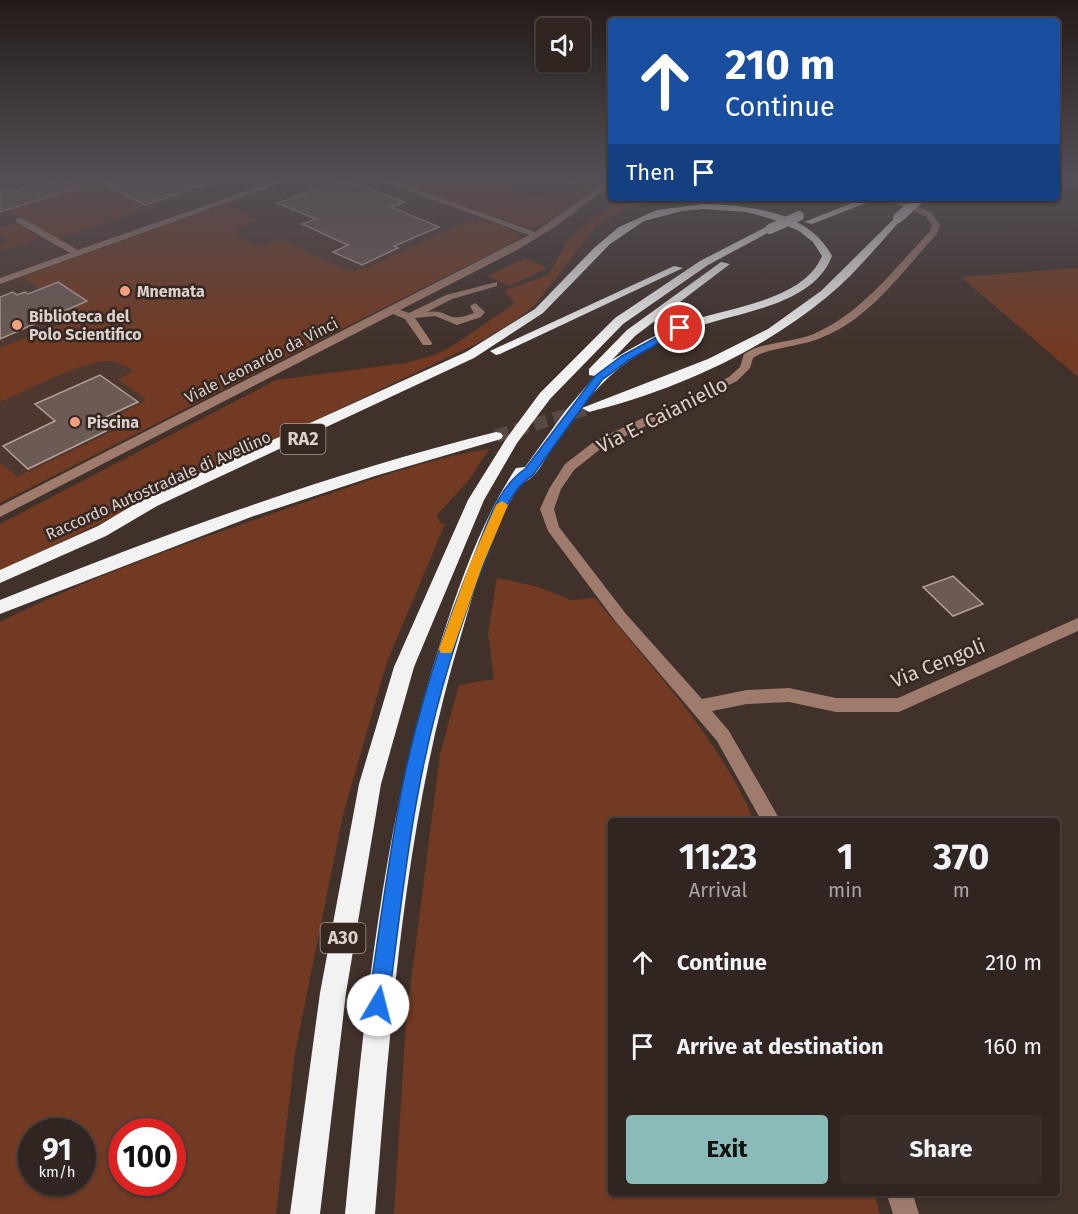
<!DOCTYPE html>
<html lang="en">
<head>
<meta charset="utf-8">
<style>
	:root { --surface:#302520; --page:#382d29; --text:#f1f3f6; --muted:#a8a5a5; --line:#4b423e; --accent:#8bbbb9 }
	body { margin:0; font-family:"Fira Sans",sans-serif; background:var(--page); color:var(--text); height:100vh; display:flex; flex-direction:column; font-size:22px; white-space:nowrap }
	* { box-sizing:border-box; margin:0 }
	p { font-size:20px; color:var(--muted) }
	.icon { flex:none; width:33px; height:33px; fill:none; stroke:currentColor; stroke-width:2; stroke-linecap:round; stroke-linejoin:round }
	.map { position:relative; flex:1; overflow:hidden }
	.details { position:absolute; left:608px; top:818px; width:452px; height:378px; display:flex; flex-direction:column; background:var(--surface); border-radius:6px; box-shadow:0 2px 4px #0004,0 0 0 2px var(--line) }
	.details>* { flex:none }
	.top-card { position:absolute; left:608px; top:18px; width:452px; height:183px; border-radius:6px; box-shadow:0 2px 4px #0004,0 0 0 2px var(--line); background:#1a4fa0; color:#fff; overflow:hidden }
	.tools { position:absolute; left:536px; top:18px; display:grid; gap:12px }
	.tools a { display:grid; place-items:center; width:54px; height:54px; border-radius:6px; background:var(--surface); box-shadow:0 2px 4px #0004,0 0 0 2px var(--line); font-size:30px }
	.speed { position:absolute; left:18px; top:1118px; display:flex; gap:12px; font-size:30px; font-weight:700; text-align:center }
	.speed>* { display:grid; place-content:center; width:78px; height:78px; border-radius:50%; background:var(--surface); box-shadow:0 2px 4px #0004,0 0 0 2px var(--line); line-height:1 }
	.speed small { font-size:15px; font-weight:400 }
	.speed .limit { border:9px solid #d22; background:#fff; color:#111 }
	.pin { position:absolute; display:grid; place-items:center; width:51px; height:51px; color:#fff; margin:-26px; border:3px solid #fff; border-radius:50%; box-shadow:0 2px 6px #0007 }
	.me { position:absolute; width:66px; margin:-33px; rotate:8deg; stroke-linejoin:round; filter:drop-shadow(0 0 4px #0008) }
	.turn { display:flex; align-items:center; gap:21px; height:126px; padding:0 18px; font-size:27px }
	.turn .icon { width:78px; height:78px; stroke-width:2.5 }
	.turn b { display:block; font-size:42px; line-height:51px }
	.then { display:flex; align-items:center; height:57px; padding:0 18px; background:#0003; gap:12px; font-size:22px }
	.eta { display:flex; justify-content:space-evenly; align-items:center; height:102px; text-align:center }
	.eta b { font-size:36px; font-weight:700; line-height:42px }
	.button { display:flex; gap:12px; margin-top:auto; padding:12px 18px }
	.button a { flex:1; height:69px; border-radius:6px; background:var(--accent); color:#111; font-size:24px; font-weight:700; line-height:69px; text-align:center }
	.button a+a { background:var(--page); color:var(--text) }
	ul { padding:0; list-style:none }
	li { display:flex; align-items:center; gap:18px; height:84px; padding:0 18px }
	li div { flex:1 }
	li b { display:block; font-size:22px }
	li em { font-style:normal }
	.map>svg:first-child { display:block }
</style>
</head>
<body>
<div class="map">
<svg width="1078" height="1214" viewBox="0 0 1078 1214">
	<rect width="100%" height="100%" fill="#40312b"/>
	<!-- built -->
	<path fill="#4d372f" d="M0,176H610L519,239L0,503Z"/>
	<!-- green -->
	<g fill="#723a22" fill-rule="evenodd">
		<path d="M182,176H241L207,188Z"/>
		<path d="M384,176H571L512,186L524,198L574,190L587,183L603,182L541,226L527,228L418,190Z"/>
		<path d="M103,180L153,207L55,240L7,210Z"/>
		<path d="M621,198H672L630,207L597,225L535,305L513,322L476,344L0,571V524L276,380L406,363L434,355L451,347L515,303L504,291L548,275L570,237Z"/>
		<path d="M227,204L259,220L237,229L238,236L260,247L280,239L348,271L364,269L462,224C481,218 500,224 518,234L519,239L0,503V463L17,477L120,428L109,420L147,400L118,379L134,371C126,366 118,361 109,361C82,360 27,391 0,402V348L79,317L22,277Z"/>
		<path d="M16,223L39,238L0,251V245L10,241L0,235V228Z"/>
		<path d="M525,258L548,268L509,286L487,276Z"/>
		<path d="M1078,268V377L961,277Z"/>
		<path d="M489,449L469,480L437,515L440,523L445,524L387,662L343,815L295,1053L276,1214H0V622C95,574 196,540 297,505C360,484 424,459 489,449ZM32,1131H82V1182H32ZM122,1131H172V1182H122Z"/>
		<path d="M497,578L539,587L571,600L595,598C654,671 716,733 754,820H610V1192L874,1193L880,1214H394L406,1021L440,754L459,685L494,679L488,633Z"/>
	</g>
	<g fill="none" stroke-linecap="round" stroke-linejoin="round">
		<!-- stream -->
		<path stroke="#310d00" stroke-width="3" d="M1056,180L1078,179"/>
	</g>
	<!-- building -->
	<g fill="#6c5b54" stroke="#b4a099" stroke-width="1.5">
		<path d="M89,176H182L203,185L145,205Z"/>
		<path d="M62,178L80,187L0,212V193L13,189L18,191Z"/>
		<path d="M343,179L404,202L391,207L439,227L394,246L398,248L362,265L333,252L348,245L302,224L316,219L278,203Z"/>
		<path d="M58,282L87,301L0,339V297L13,292L17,295L25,292L28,294Z"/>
		<path d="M100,375L138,402L95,422L106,431L28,469L3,446L55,421L35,404Z"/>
		<path d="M953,576L983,604L953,616L923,587Z"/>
	</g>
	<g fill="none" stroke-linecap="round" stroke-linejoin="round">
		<!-- highway-tunnel -->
		<path stroke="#574943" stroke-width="13" stroke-dasharray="13 7" stroke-linecap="butt" d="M496,436L589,408"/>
		<!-- minor -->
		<g fill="#9e7b6d" fill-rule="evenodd">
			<path d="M290,176H301L0,284V278L70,253L16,222V218H22L78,250Z"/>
			<path d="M369,176H380L535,232L607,181H610V186L555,227L517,250L400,310L409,313L446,295L497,282V286L452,299L427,312C451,308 445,325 474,313L470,306L475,303L485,312L481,317L457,325L435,316L415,318L432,343L431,345H423L405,319L393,314L0,517V506L529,235Z"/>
			<path d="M601,176H610V179L573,184L569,182Z"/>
			<path d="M882,198H893L931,212L940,225L937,234C903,270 871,318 823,337C803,346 781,346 760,354L753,358L750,368L737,381L603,447L574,470L561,489L554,509L559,527L626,614L702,699L747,690L789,688L836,698H898L1078,618V631L899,712H836L789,702L747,704L712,711L729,731L780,820H761L717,741L616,622L548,531L540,509L549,489L565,464L595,441L729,377L740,367L744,354L753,349C774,341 799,342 820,331C865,309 896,267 930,231L932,225L925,216Z"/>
			<path d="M886,1192H912L919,1214H893Z"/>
		</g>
		<!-- highway -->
		<g fill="#f2f2f2" fill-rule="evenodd">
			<path d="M865,198H879L812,224L804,222Z"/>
			<path d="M703,204C748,205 809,211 832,256C813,306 740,311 694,328C664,339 634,354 610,376C584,400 565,430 546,458C542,464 538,472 532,477C528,481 523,482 519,487C491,529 476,584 462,632C404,822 391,1018 375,1214H345C364,1020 381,824 442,638C461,579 482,520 516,468L525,467L566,410L595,376L589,375V369L627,330L721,262L730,264L635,336L612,360C634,346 657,334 681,324C724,308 803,302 822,256L813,242L799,231L772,219L746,212L703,209L682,211L644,221L610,244L543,313L474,358L157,506L106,536L0,583V570L98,526L145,498L466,352L535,309L594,248L619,227L657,210Z"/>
			<path d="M898,215L901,216V220C877,246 855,274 828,296C761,352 673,391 589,412L582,408L708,359L768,329L821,291Z"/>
			<path d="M766,227L775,229L708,265L623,324L550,399L517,443L484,500L414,667L381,784L346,993L320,1214H290L320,993L359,784L394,667L468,500L506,439L540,393L615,318L700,261Z"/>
			<path d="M674,266L683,268L500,354L496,355L490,351Z"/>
			<path d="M496,432L501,433L503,436L501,439L375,476L251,517L0,614V600C162,535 327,474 496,432Z"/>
		</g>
		<!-- highway-bridge -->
		<g stroke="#f2f2f2" stroke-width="10">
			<path d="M898,218L920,198"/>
			<path d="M770,229L799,216"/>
		</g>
	</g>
	<!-- sky -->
	<linearGradient id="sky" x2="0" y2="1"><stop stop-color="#231b18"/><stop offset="0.51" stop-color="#534e55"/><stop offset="1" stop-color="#534e55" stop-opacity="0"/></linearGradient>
	<rect width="1078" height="346" fill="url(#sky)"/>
	<!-- route -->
	<path fill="#1a73e8" stroke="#114b97" stroke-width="1.5" d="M677,326L685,328L629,360L602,380L533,475C507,491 498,528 487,556C457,631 434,708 419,788C405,859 398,933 388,1005L385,1012L378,1015L371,1012L368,1005C379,933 388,860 402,788C418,708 444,629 475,554C487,524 498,487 525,469L595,376L622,356Z"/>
	<!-- slow -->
	<path fill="#f59e0b" d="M502,501L508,505L483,564L453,649L451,653H441L439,649L470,564L496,505Z"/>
	<!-- markers -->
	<g fill="#f2a080" stroke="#362721" stroke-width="2">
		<circle cx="125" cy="291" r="6"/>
		<circle cx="17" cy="325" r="6"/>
		<circle cx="75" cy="422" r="6"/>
	</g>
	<g text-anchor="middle" stroke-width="5" stroke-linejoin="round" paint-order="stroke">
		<!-- far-poi labels -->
		<g font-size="16" font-weight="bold" fill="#dcd1ce" stroke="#362721" text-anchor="start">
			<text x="137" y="297">Mnemata</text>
			<text x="29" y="322">Biblioteca del<tspan x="29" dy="18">Polo Scientifico</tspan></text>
			<text x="87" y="428">Piscina</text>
		</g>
		<!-- far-street labels -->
		<g font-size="16" fill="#dcd1ce" stroke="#362721">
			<text transform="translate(261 360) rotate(-27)" y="6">Viale Leonardo da Vinci</text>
			<text transform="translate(158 485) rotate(-24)" y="6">Raccordo Autostradale di Avellino</text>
		</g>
		<!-- shield labels -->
		<g fill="#362721" stroke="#aa9e9a" stroke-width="1.5">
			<rect x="280.5" y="424" width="45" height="30" rx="4.5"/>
			<rect x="320.5" y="923" width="45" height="30" rx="4.5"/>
		</g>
		<g font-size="18" font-weight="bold" fill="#dcd1ce">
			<text x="303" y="445">RA2</text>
			<text x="343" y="944">A30</text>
		</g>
		<!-- street labels -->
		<g font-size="20" fill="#dcd1ce" stroke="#362721">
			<text transform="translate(662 415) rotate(-27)" y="7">Via E. Caianiello</text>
			<text transform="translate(938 663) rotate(-22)" y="7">Via Cengoli</text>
		</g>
	</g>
</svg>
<div class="tools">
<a><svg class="icon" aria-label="sound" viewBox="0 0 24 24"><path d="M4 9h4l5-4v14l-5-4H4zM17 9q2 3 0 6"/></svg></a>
</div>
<div class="speed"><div>91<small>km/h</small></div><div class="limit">100</div></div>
<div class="pin" style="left:680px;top:328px;background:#d93025"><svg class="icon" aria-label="arrive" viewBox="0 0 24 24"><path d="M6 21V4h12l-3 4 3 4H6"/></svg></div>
<svg class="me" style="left:378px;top:1005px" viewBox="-20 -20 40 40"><circle r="19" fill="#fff"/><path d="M0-13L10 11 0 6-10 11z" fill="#1a73e8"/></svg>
<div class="top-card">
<div class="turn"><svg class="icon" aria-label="ahead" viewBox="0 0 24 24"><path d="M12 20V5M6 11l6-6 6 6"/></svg><div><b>210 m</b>Continue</div></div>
<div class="then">Then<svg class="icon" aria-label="arrive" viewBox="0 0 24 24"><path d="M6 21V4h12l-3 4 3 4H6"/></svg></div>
</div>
<section class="details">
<div class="eta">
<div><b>11:23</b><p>Arrival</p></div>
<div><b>1</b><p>min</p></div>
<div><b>370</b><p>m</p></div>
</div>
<ul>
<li><svg class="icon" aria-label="ahead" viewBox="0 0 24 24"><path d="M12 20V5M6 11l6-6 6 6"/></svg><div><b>Continue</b></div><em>210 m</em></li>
<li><svg class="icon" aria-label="arrive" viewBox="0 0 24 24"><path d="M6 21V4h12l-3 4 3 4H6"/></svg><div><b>Arrive at destination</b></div><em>160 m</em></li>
</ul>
<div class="button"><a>Exit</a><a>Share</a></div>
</section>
</div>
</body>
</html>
